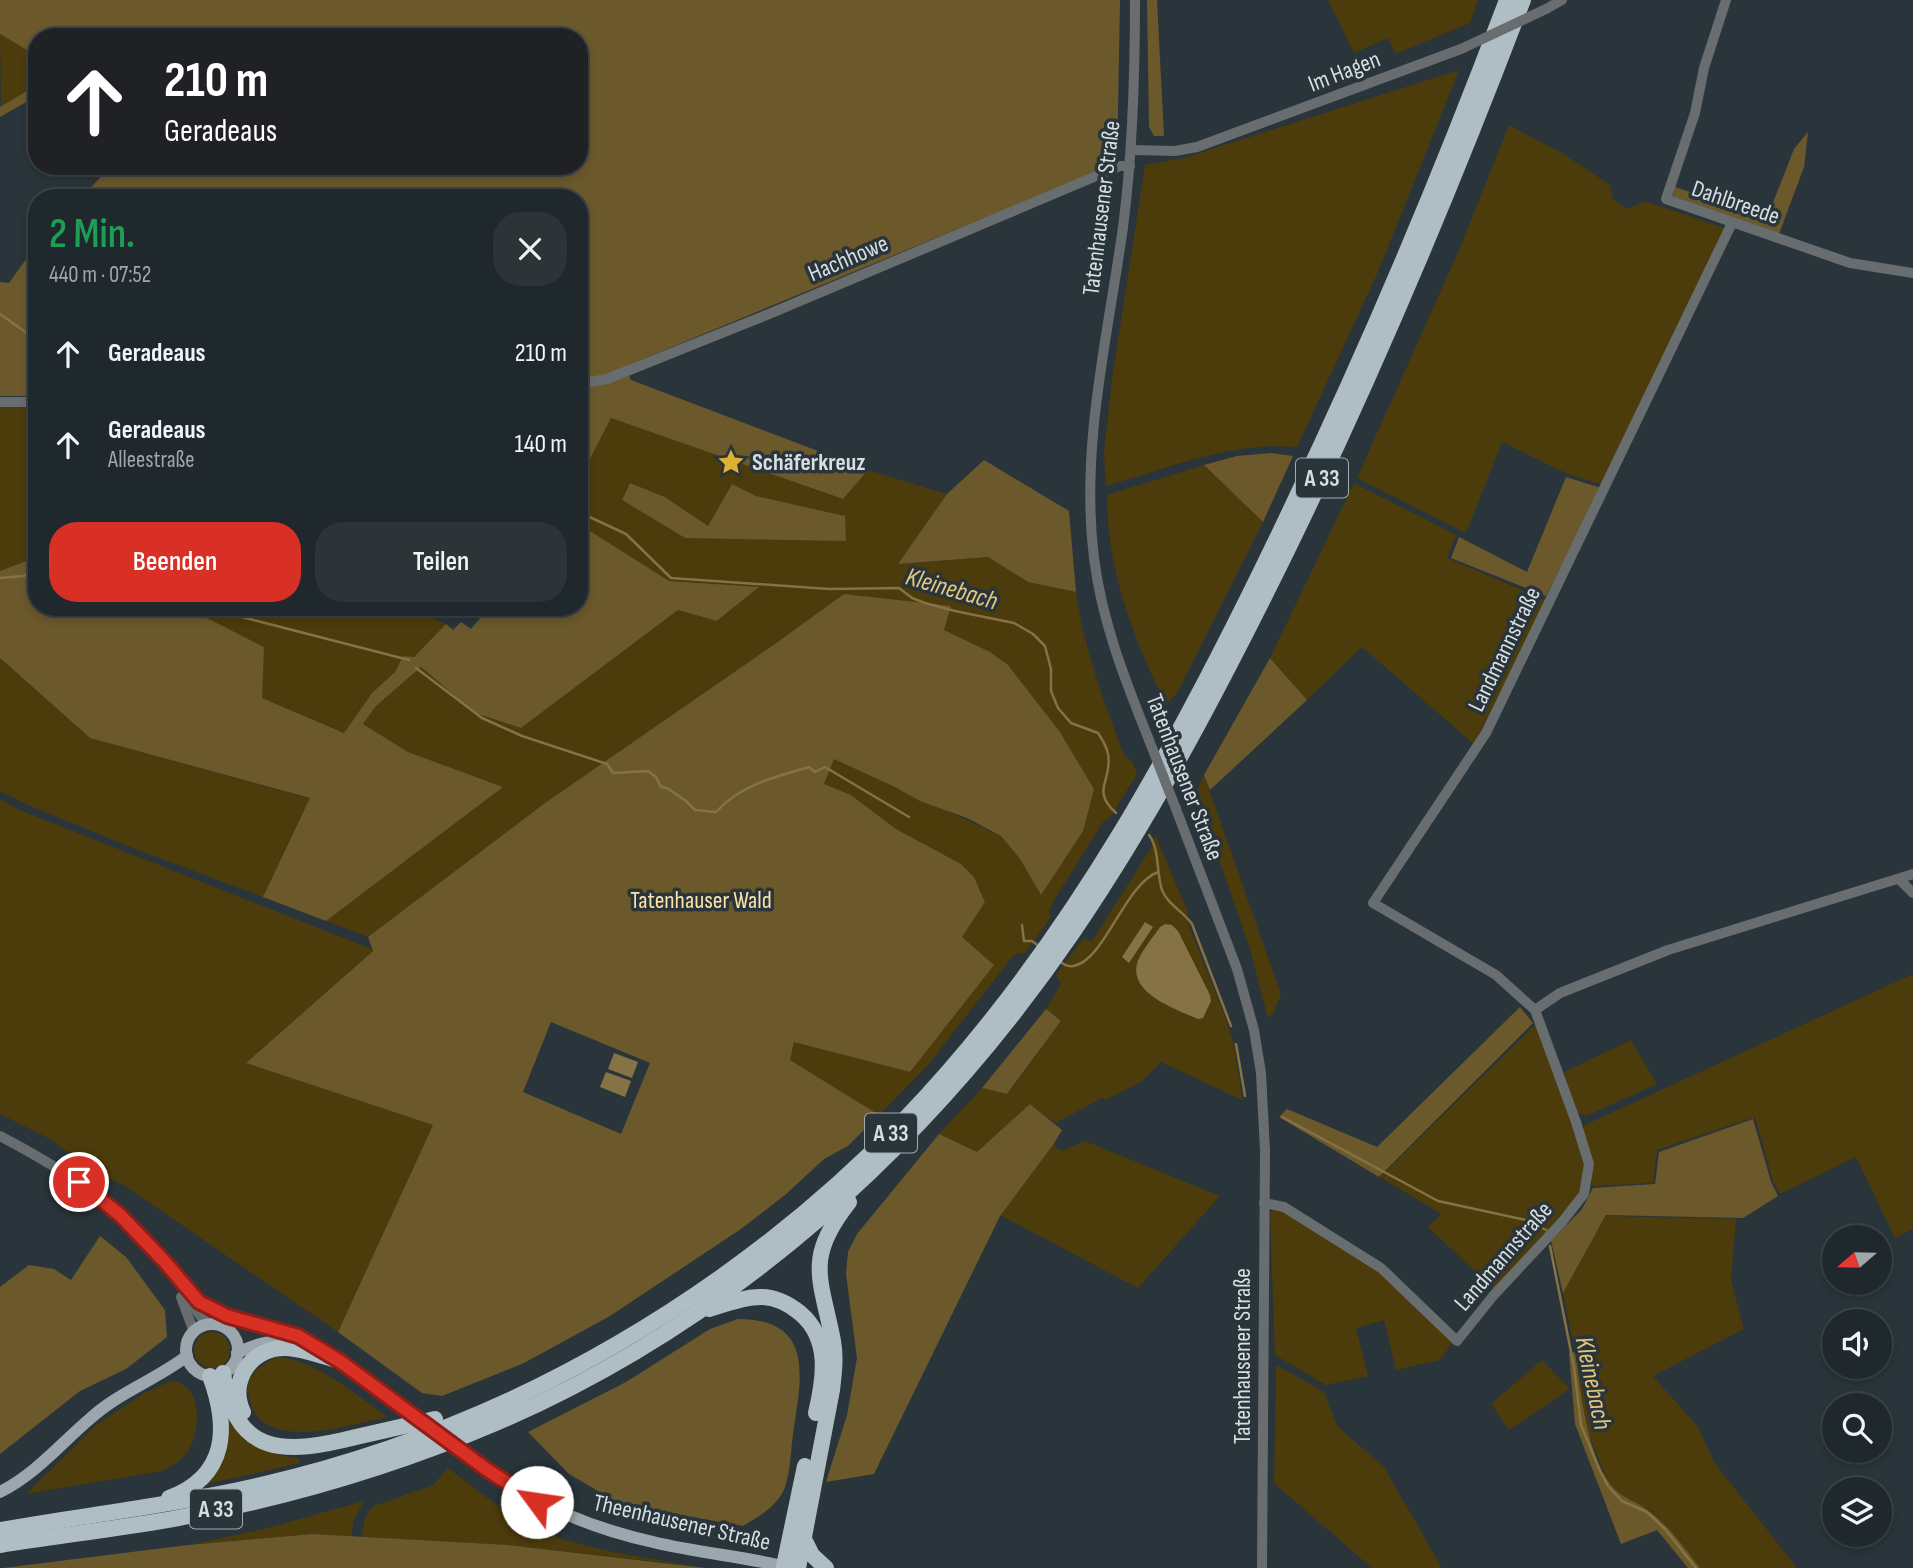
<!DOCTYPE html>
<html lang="de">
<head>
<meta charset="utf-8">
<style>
	:root { --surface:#1f282c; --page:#2c3438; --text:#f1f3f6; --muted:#a1a6a9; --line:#3c4448; --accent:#d93025 }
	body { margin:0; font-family:"Sofia Sans Condensed",sans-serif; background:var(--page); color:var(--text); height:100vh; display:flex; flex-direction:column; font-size:26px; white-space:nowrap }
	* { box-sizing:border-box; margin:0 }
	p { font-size:23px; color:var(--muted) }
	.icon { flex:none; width:38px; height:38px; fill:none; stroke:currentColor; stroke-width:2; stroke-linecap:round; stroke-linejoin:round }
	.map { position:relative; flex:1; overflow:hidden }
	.details { position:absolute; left:28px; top:189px; width:560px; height:427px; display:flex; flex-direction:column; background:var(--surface); border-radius:28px; box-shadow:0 4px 10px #0003,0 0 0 2px var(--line) }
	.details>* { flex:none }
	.guide { position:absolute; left:28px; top:28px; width:560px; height:147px; border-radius:28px; box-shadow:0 4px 10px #0003,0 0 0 2px var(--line); background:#202124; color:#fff; overflow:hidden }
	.needle { width:46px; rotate:250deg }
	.tools { position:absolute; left:1822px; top:1225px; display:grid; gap:14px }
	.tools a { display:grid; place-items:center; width:70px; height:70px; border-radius:50%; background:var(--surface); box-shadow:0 4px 10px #0003,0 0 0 2px var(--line); font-size:35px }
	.pin { position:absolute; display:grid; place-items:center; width:60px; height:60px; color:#fff; margin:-30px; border:4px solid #fff; border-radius:50%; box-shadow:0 2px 7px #0007 }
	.me { position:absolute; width:77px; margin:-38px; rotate:301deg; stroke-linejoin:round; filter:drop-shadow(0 0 5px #0008) }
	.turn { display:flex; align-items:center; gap:24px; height:147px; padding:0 21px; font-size:32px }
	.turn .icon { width:91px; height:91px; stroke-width:2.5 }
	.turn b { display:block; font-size:49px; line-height:60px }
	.round { display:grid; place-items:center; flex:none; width:74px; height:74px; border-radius:28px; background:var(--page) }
	.summary { display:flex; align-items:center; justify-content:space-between; height:119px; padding:0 21px }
	h1 { font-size:42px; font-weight:600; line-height:52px; color:#1e9e55 }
	.action { display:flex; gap:14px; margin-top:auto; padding:14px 21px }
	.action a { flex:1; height:80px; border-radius:28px; background:var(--accent); color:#fff; font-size:28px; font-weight:600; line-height:80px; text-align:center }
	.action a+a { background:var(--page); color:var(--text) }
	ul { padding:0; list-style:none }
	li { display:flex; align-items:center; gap:21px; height:91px; padding:0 21px }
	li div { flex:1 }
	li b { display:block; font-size:26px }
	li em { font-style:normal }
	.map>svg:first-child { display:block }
</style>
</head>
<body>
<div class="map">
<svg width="1913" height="1568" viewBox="0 0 1913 1568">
	<rect width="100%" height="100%" fill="#29353b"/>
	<!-- green -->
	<g fill="#4c3b0b" fill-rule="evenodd">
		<path d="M1328,0H1478L1470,23L1395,54L1388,38L1354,53Z"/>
		<path d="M0,34L37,56V85L1,107Z"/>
		<path d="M1459,70L1378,272L1297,447C1232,441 1168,468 1106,486L1104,452L1112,379L1145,165L1184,158Z"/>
		<path d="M1509,125L1562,153L1610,185L1613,199L1627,209L1645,201L1724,228L1603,485L1568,474L1502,442L1466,533L1357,478L1459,250Z"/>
		<path d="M0,406H37V557L0,571Z"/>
		<path d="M610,417L842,499L868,470L947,494L899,564L988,557L1028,582L1076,592C1084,649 1104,701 1124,755L1132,761L1137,774L1112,815L1103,822L1053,902L1049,912L1051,917L1025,953H1018L1013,956L927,1066L879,1115L789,1060L795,1041L910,1072L962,937L985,902L974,877L961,864L896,829L851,795L823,784L834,758L1001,836L1020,859L1041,894L1094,789L1060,732L1007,665L969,642L943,630L951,607L844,594L779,641L545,803L368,937L326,921L503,787L408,752L363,724L376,706L421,667L475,713L521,728L678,610L718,621L758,588L669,581L579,524V480ZM630,483L665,497L708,526L732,484L756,496L845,516L685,538L622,500Z"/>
		<path d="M1204,465L1263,522L1177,693L1166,705C1133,638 1107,570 1107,495Z"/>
		<path d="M1354,483L1456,535L1447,558L1547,601L1474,744L1362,647L1307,700L1270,658Z"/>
		<path d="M201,607H406L446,624L414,657L403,656L395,672L372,693L344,733L262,698L199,614Z"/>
		<path d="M0,658L90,738L311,799L263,897L133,848L28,805L0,791Z"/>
		<path d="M1204,775L1281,994L1274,1012L1268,1018L1249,946L1196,793Z"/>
		<path d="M0,799L17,809L374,950L246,1063L433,1125L338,1332L122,1184L104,1177L48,1138L0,1114Z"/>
		<path d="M1155,834L1187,910L1189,926L1223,1011L1234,1044L1242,1100L1161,1062L1141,1082L1105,1100L1102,1098L1056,1123L1030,1105L977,1153L939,1134L982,1088L1008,1094L1061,1021L1046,1009L1061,984L1056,975L1083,939L1092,941L1151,848Z"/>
		<path d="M1913,974V1229L1895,1238L1856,1157L1780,1194L1773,1181L1755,1117L1657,1150L1653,1183L1592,1186V1168L1582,1131L1585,1125Z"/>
		<path d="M1536,1024L1586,1162L1582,1192L1494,1289L1428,1227L1441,1214L1380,1177Z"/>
		<path d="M1631,1040L1657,1084L1586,1116L1576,1112L1564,1072Z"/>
		<path d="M1085,1141L1220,1196L1138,1288L1000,1215L1053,1145L1062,1151Z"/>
		<path d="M1279,1208L1379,1271L1452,1343L1440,1360L1396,1370L1384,1320L1356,1328L1368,1376L1326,1385L1275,1355L1270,1212Z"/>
		<path d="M1606,1216L1736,1219L1731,1280L1744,1329L1653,1376L1698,1427L1714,1462L1797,1568H1700L1666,1527L1649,1510L1624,1498L1610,1484L1603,1470L1585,1424L1575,1352L1563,1293Z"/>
		<circle cx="212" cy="1350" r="18"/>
		<path d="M277,1357C315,1359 357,1396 388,1417C348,1425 255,1457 248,1392C246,1374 262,1364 277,1357Z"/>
		<path d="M1542,1360L1570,1389L1509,1430L1491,1404Z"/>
		<path d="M1276,1365L1324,1392L1337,1426L1384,1467L1442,1568H1372L1274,1483Z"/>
		<path d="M170,1381C204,1382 202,1435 185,1455C179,1462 170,1467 162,1471L26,1494L95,1426L141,1395Z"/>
		<path d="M225,1407C250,1433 260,1455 298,1458L300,1463L207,1484C229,1462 232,1436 225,1407Z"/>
		<path d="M448,1468C479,1491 510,1518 546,1533C591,1551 641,1556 688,1565L508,1545L362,1537C363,1524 364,1515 374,1506L433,1485Z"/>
		<path d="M364,1501L354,1519L351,1536L312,1534L188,1545L264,1529Z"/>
	</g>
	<!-- forest -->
	<g fill="#6b592c" fill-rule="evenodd">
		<path d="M0,0H1120L1117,163L626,366L631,380L868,470L843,499L611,418L579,480V198H81L111,166H579V37H37V56L0,34Z"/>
		<path d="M1147,0H1157L1164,136H1154L1149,127Z"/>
		<path d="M37,85V96L0,117V107Z"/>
		<path d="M1808,132L1804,167L1779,234L1673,196L1675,187L1767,218L1794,149Z"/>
		<path d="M37,244V396H0V282L9,283Z"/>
		<path d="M1271,453L1293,456L1263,522L1204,465L1237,456Z"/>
		<path d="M984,460L1069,511L1076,592L1028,582L988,557L898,564L947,494Z"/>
		<path d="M1566,477L1601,488L1546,596L1451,558L1459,537L1527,572Z"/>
		<path d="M630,483L665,497L708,526L732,484L756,496L845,516L846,541L685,538L622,500Z"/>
		<path d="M579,524L669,581L759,587L717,621L678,610L521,728L475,713L421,667L376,706L363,724L408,752L503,787L326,921L263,897L310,798L90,738L0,658V571L37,557V607H201L199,614L264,647L262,698L344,733L372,693L395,672L403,656L414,657L446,624L453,630L461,622L471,629L482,616L477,607H579Z"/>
		<path d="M844,594L951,606L944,630L990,652L1007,664L1060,732L1094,789L1083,831L1041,895L1020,859L1001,836L967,818L920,801L895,787L834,759L824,784L851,795L896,829L961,864L974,877L985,902L962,937L994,965L910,1072L794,1042L790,1060L879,1115L848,1146L824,1159L785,1195L741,1229L610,1316L524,1363L442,1396L422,1393L338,1332L433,1125L246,1063L373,951L368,937L545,803L779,641ZM551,1022L650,1063L621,1134L523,1092Z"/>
		<path d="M1270,658L1307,700L1210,790L1204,775Z"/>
		<path d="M1520,1007L1533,1023L1379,1177L1279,1117L1287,1109L1377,1147Z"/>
		<path d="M1046,1009L1061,1021L1007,1094L982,1088Z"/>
		<path d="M1030,1104L1062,1130L1053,1145L1000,1216L874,1474L826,1482L847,1415L857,1358L846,1274L848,1252L857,1234L939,1134L977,1152Z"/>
		<path d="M1753,1119L1771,1182L1778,1196L1743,1218L1606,1215L1563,1293L1551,1241L1582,1209L1593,1188L1655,1184L1659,1152Z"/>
		<path d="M100,1236L126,1257L165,1310L167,1337L126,1369L80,1391L0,1454V1287L29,1265L54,1269L71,1280Z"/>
		<path d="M738,1319C816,1319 801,1379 793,1434C791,1449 790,1479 783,1492C773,1509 759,1516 743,1526L620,1504L569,1474L528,1432L626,1382L710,1329Z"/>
		<path d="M1575,1352C1581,1392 1586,1452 1611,1485C1622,1499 1637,1501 1650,1512C1670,1527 1685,1549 1700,1568H1688L1657,1530L1621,1544L1575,1424L1569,1353Z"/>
		<path d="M312,1534L508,1545L706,1568H3L188,1545Z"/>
	</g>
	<!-- water -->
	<g fill="#857245">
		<path d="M1145,922L1153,927L1129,963L1122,957Z"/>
		<path d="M1165,924L1172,925L1178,931L1210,995L1211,1001L1203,1018L1198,1019C1178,1010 1129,994 1137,964C1139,954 1154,936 1160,927Z"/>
		<path d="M614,1053L638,1062L632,1078L608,1069Z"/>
		<path d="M606,1072L631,1081L625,1097L600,1087Z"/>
	</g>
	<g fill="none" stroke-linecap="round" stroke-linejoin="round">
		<!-- stream -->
		<g stroke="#857245" stroke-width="2.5">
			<path d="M0,314L31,336L37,345"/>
			<path d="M579,512L626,534L671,578L829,589L899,588L912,598L925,603L955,611L1014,623L1033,634L1045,646L1051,669V691L1058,708L1071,723L1098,733C1102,739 1107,747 1108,754C1113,782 1090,789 1116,813"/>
			<path d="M0,578L24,576L37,566"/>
			<path d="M203,607L409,660"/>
			<path d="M416,668L482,718L522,736L607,764L613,773L648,771L656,777L661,787L667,788L686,801L695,810L716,812C740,785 775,777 809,767L815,772L825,767L909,817"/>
			<path d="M1149,835C1160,850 1156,872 1162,890C1168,905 1183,911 1192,924L1231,1026"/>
			<path d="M1022,925L1024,941H1032L1039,946"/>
			<path d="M1058,960C1063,964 1067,967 1073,966C1104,962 1124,885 1158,872"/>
			<path d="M1236,1044L1245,1096"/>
			<path d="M1282,1117L1438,1201L1526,1220L1546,1230"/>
			<path d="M1550,1246L1574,1367L1581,1425L1600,1471L1608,1486L1622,1501L1647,1512L1665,1529L1696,1568"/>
		</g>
		<!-- minor -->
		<g stroke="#686d70" stroke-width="10">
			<path d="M1135,0C1135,76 1133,151 1123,227C1108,336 1080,447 1094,558C1102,622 1125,680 1149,740"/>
			<path d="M1726,0L1704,68L1695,113L1666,199L1850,263L1913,273"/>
			<path d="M1546,9L1562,0"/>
			<path d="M1132,150L1175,151L1197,147L1461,49"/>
			<path d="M579,384L607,379L769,314L1120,166H1130"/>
			<path d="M0,402H37"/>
			<path d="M1176,809L1237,969L1254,1030L1261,1073L1265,1151L1262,1568"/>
			<path d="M1900,880L1913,893"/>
			<path d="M1535,1010L1496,975L1373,903L1486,733L1732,223"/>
			<path d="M0,1136C61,1168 124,1207 166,1263C179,1280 189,1299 201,1317L208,1324"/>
			<path d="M1264,1203L1284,1207L1381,1268L1457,1341L1493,1296L1562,1222L1584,1194L1589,1164L1576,1122L1535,1010L1560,993L1668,950L1913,874"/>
			<path d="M190,1293C216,1322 259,1322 293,1334C302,1337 310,1343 318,1347"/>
			<path d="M181,1297L194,1332"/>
		</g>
		<!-- major -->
		<g stroke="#9ba7ad" stroke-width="12">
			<circle cx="212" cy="1350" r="26"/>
			<path d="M237,1353C255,1344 277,1338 297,1342"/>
			<path d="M333,1357L409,1412"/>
			<path d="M486,1469C540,1506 590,1528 653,1542C699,1553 746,1557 792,1568"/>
			<path d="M0,1492C36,1474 61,1443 92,1417C120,1392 157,1379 187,1356"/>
		</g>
		<!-- highway -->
		<g stroke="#afbec5" stroke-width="16">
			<path d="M709,1309C725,1304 744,1297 761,1297C776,1297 789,1304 800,1313C831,1339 824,1379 816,1413"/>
			<path d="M223,1373C235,1459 288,1454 356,1437C382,1431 408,1425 435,1419"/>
			<path d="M243,1412C228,1381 252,1346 287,1348C305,1349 323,1357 341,1361"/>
			<path d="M169,1498C228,1476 229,1427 210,1376"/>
			<path d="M0,1530C87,1515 175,1505 261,1485C347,1465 432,1436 512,1399C657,1331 792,1236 904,1120C1072,946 1188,726 1291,509C1371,342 1442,173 1507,0"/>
			<path d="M803,1537L812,1555L826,1568"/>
			<path d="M0,1545C57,1536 115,1529 173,1519C283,1499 393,1467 496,1423C733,1321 929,1143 1073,932C1152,816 1217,692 1279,567C1370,382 1450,192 1523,0"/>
			<path d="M784,1566L805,1466"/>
			<path d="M798,1568L832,1390C834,1373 836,1357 833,1341C821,1278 804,1259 849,1202"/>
		</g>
		<!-- minor-bridge -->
		<g stroke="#686d70" stroke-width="10">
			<path d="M1461,49L1546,9"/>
			<path d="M1149,740L1176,809"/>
		</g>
		<!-- major-bridge -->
		<path stroke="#9ba7ad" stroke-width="12" d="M409,1412L486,1469"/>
	</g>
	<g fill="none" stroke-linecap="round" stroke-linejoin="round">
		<!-- route casing -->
		<g stroke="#8d1f18" stroke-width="18">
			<path id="route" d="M79,1182L120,1215L165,1262L199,1302L227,1316L298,1336L341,1362L486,1469L537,1502"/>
		</g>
		<!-- route -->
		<use href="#route" stroke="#d93025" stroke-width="12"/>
	</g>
	<!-- icons -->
	<defs>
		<g id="sight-bare" transform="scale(2.1)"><path d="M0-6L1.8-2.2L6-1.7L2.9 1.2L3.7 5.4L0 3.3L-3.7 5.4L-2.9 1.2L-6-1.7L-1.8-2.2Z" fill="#deb133" stroke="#29353b" stroke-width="2.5" paint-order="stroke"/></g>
	</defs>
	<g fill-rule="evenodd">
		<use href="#sight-bare" x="731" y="462"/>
	</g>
	<g text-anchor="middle" stroke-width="7" stroke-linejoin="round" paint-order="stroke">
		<!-- shield labels -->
		<g fill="#29353b" stroke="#a2abb0" stroke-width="2">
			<rect x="1296" y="458.5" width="52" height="39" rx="5"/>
			<rect x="865" y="1113.5" width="52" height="39" rx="5"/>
			<rect x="190" y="1489.5" width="52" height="39" rx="5"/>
		</g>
		<g font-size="23" font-weight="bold" fill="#d6dee2">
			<text x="1322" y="486">A 33</text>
			<text x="891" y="1141">A 33</text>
			<text x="216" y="1517">A 33</text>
		</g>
		<!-- street labels -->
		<g font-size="24" fill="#d6dee2" stroke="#29353b">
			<text transform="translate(1344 71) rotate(-21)" y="8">Im Hagen</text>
			<text transform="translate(1736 202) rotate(19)" y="8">Dahlbreede</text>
			<text transform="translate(1101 208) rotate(-83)" y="8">Tatenhausener Straße</text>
			<text transform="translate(848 258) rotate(-23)" y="8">Hachhowe</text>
			<text transform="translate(1504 649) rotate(-64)" y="8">Landmannstraße</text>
			<text transform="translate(1185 777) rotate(69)" y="8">Tatenhausener Straße</text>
			<text transform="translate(1503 1256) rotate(-49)" y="8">Landmannstraße</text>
			<text transform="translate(1242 1356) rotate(-90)" y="8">Tatenhausener Straße</text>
			<text transform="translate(682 1522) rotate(13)" y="8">Theenhausener Straße</text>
		</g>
		<!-- poi labels -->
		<g font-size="24" font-weight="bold" fill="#d6dee2" stroke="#29353b" text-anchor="start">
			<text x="752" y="470">Schäferkreuz</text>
		</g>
		<!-- park labels -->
		<g font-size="24" fill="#fae2a9" stroke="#29353b">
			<text x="701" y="908">Tatenhauser Wald</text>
		</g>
		<!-- water labels -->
		<g font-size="26" font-style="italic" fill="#e5c67e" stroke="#29353b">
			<text transform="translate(952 588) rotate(16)" y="9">Kleinebach</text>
			<text transform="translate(1594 1383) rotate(78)" y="9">Kleinebach</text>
		</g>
	</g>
</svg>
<div class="tools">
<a><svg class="needle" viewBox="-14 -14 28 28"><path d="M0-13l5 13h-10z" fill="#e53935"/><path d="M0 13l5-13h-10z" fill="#a1a6a9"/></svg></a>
<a><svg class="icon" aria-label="sound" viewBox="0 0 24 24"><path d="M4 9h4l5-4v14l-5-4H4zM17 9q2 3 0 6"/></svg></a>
<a><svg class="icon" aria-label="search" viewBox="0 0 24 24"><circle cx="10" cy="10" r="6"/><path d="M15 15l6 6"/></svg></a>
<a><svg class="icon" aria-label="layers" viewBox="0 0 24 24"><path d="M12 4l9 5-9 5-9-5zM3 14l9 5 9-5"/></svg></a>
</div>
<div class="pin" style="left:79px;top:1182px;background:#d93025"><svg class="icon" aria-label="arrive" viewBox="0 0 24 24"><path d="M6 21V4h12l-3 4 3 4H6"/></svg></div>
<svg class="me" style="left:537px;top:1502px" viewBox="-20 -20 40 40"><circle r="19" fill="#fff"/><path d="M0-13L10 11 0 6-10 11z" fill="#d93025"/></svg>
<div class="guide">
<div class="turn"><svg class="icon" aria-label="ahead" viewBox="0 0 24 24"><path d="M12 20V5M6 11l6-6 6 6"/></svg><div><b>210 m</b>Geradeaus</div></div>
</div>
<section class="details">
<div class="summary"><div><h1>2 Min.</h1><p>440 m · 07:52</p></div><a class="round"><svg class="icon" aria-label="close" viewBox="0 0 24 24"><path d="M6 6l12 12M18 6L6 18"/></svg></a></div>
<ul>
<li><svg class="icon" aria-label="ahead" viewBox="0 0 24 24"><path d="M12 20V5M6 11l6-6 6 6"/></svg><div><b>Geradeaus</b></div><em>210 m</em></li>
<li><svg class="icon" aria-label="ahead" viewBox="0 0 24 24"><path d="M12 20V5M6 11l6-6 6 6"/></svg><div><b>Geradeaus</b><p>Alleestraße</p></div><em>140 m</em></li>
</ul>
<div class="action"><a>Beenden</a><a>Teilen</a></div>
</section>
</div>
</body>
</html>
